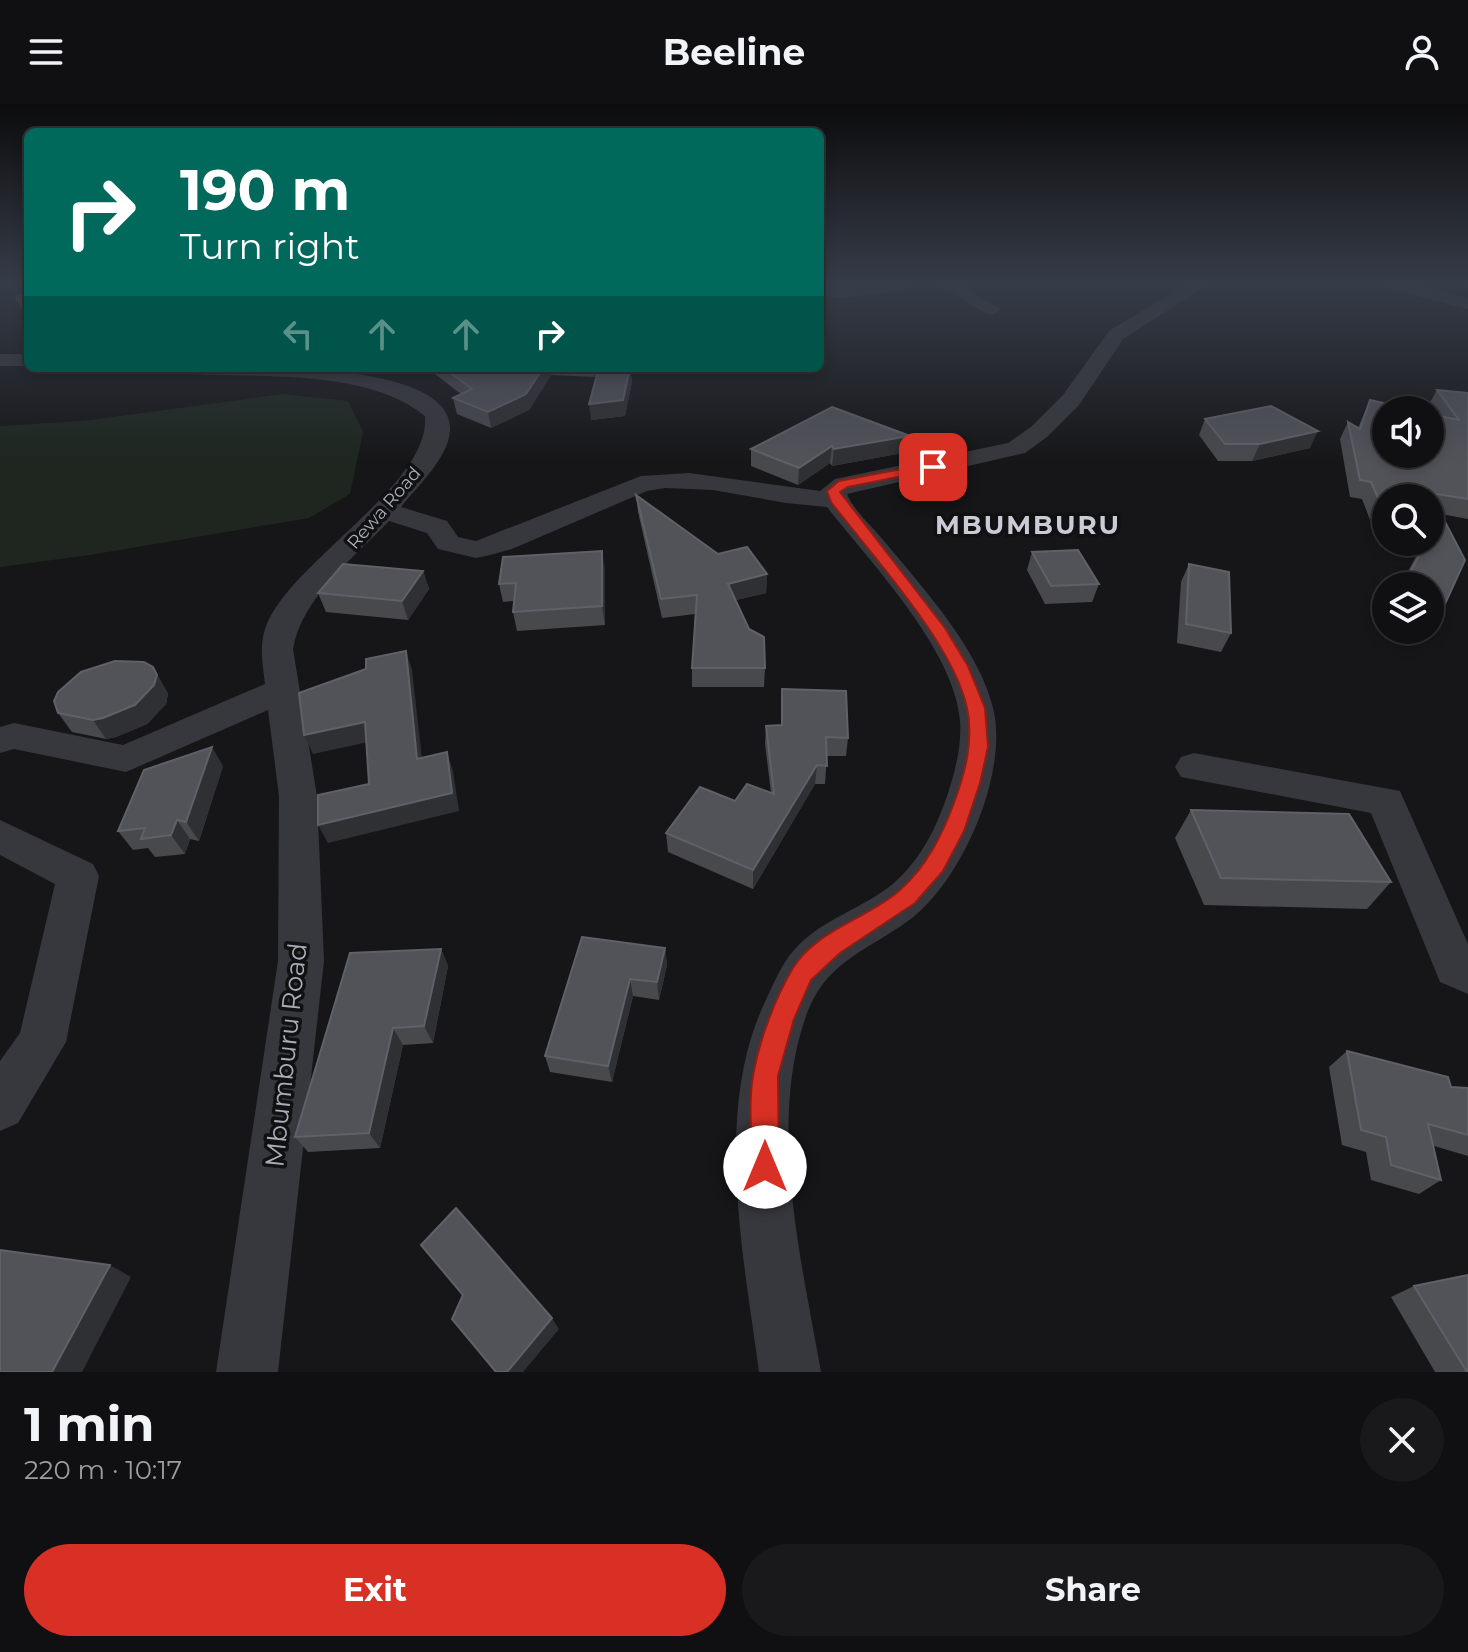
<!DOCTYPE html>
<html lang="en">
<head>
<meta charset="utf-8">
<style>
	:root { --surface:#101012; --page:#19191b; --text:#f1f3f6; --muted:#9c9d9f; --line:#303032; --accent:#d93025 }
	body { margin:0; font-family:Montserrat,sans-serif; background:var(--page); color:var(--text); height:100vh; display:flex; flex-direction:column; font-size:30px; white-space:nowrap }
	* { box-sizing:border-box; margin:0 }
	p { font-size:26px; color:var(--muted) }
	.icon { flex:none; width:44px; height:44px; fill:none; stroke:currentColor; stroke-width:2; stroke-linecap:round; stroke-linejoin:round }
	.map { position:relative; height:1268px; overflow:hidden }
	.side { display:flex; flex-direction:column; background:var(--surface); flex:1 }
	.side>* { flex:none }
	.top-card { position:absolute; left:24px; top:24px; width:800px; height:244px; border-radius:12px; box-shadow:0 4px 12px #0003,0 0 0 2px var(--line); background:#00695c; color:#fff; overflow:hidden }
	.buttons { position:absolute; left:1372px; top:292px; display:grid; gap:16px }
	.buttons a { display:grid; place-items:center; width:72px; height:72px; border-radius:50%; background:var(--surface); box-shadow:0 4px 12px #0003,0 0 0 2px var(--line); font-size:40px }
	.pin { position:absolute; display:grid; place-items:center; width:68px; height:68px; color:#fff; margin:-34px; border-radius:16px; box-shadow:0 4px 12px #0006 }
	.me { position:absolute; width:88px; margin:-44px; rotate:0deg; stroke-linejoin:round; filter:drop-shadow(0 0 6px #0008) }
	.turn { display:flex; align-items:center; gap:28px; height:168px; padding:0 24px; font-size:36px }
	.turn .icon { width:104px; height:104px; stroke-width:2.5 }
	.turn b { display:block; font-size:56px; line-height:68px }
	.lanes { display:flex; align-items:center; height:76px; padding:0 24px; background:#0003; justify-content:center; gap:40px; direction:ltr }
	.lanes .off { opacity:.35 }
	.round { display:grid; place-items:center; flex:none; width:84px; height:84px; border-radius:42px; background:var(--page) }
	.head { display:flex; align-items:center; justify-content:space-between; height:136px; padding:0 24px }
	h1 { font-size:48px; font-weight:700; line-height:60px }
	.action { display:flex; gap:16px; margin-top:auto; padding:16px 24px }
	.action a { flex:1; height:92px; border-radius:48px; background:var(--accent); color:#fff; font-size:32px; font-weight:700; line-height:92px; text-align:center }
	.action a+a { background:var(--page); color:var(--text) }
	header { display:flex; justify-content:space-between; align-items:center; height:104px; padding:0 24px; background:var(--surface); font-size:36px; font-weight:700 }
	.map>svg:first-child { display:block }
</style>
</head>
<body>
<header><svg class="icon" aria-label="menu" viewBox="0 0 24 24"><path d="M4 6h16M4 12h16M4 18h16"/></svg>Beeline<svg class="icon" aria-label="person" viewBox="0 0 24 24"><circle cx="12" cy="8" r="4"/><path d="M4 21q1-7 8-7t8 7"/></svg></header>
<div class="map">
<svg width="1468" height="1268" viewBox="0 0 1468 1268">
	<rect width="100%" height="100%" fill="#161618"/>
	<!-- green -->
	<path fill="#1e261f" d="M283,290L348,297L363,328L350,390L309,414L90,451L0,463V322L83,317Z"/>
	<g fill="none" stroke-linecap="round" stroke-linejoin="round">
		<!-- minor -->
		<g fill="#37383d" fill-rule="evenodd">
			<path d="M862,181H915L907,186L843,194L820,192V182Z"/>
			<path d="M938,181H960L1001,205L992,211L985,209Z"/>
			<path d="M1185,181H1207L1123,235L1079,301L1047,333L1025,349L847,390C854,407 872,422 884,437C923,484 981,547 994,608C1007,672 962,775 912,814C867,848 825,856 805,915C768,1023 802,1159 821,1268H759C744,1154 713,1007 765,898C773,881 781,861 794,846C821,815 863,805 894,779C920,756 936,725 947,692C955,668 962,642 960,616C954,545 870,458 827,403L786,399L713,386L665,384L647,387L512,445L486,452L476,454L438,445L427,429L389,417C354,454 302,493 293,545L317,692L324,857L278,1268H216L278,857L279,692L268,606L126,668L14,645L0,649V623L14,619L123,641L265,580C263,562 259,544 265,525C286,460 431,382 425,312C368,265 262,274 191,270L181,264C227,264 455,252 450,327C448,354 417,383 401,403L447,417L458,433L476,437L641,372L689,369L820,387L835,375L1008,339L1031,323L1063,291L1109,227Z"/>
			<path d="M1387,181H1417L1468,194V205L1389,185Z"/>
			<rect x="0" y="250" width="28" height="12"/>
			<path d="M1194,649L1400,687L1468,840V890L1440,878L1371,709L1181,673L1175,663L1181,653Z"/>
			<path d="M0,716L93,760L99,772L66,938L18,1019L0,1027V957L20,929L55,780L0,751Z"/>
		</g>
	</g>
	<!-- wall -->
	<g fill="#47494d" fill-rule="evenodd">
		<path d="M28,189V210H24L17,196Z"/>
		<path d="M427,264H630L632,278L625,312L591,316L596,273L551,271L529,306L491,324L457,310L453,294L461,290Z"/>
		<path d="M1437,286L1468,289V415L1441,410L1440,511L1430,525V482H1400L1419,447L1380,442L1362,395L1350,393L1340,335L1348,318L1358,324L1370,296L1434,310L1428,302ZM1386,394H1430V438H1386Z"/>
		<path d="M1205,315L1310,344L1252,357H1218L1199,331Z"/>
		<path d="M910,332L908,348L832,362L830,359L798,381L751,362V345Z"/>
		<path d="M636,391L718,450L767,470L766,489L736,496L765,564L764,583H692V564L695,510L662,514L638,408Z"/>
		<path d="M1032,448L1099,480L1092,498L1045,500L1027,466Z"/>
		<path d="M1189,460L1231,529L1221,548L1177,539L1181,478Z"/>
		<path d="M605,465V521L517,527L513,508L514,497L503,498L499,480Z"/>
		<path d="M423,467L429,485L408,516L326,508L318,489Z"/>
		<path d="M1417,526H1429L1427,530Z"/>
		<path d="M153,563L168,590L166,600L147,620L116,633L106,635L72,628L58,609Z"/>
		<path d="M782,585L848,634L846,652H827L825,680H815L753,785L668,748L666,729L735,697L771,689L765,640L766,622L781,621Z"/>
		<path d="M223,662L199,737L190,735L185,750L155,753L148,744L133,746L118,727Z"/>
		<path d="M1191,706L1391,778L1367,805L1204,801L1175,734Z"/>
		<path d="M665,844L667,861L659,896L633,892L612,978L550,968L545,952Z"/>
		<path d="M441,845L448,862L433,939L403,941L380,1044L308,1048L295,1033Z"/>
		<path d="M1347,947L1451,983L1468,984V1052L1434,1042L1441,1076L1419,1090L1371,1076L1366,1048L1342,1041L1329,963Z"/>
		<path d="M1414,1182L1468,1268H1435L1391,1193Z"/>
	</g>
	<!-- shaded-wall -->
	<g fill="#2f3033">
		<path d="M543,264H550L551,271L529,306L491,324L488,308Z"/>
		<path d="M594,264H615L595,274Z"/>
		<path d="M630,264L632,278L625,312L591,316L589,300Z"/>
		<path d="M1318,327L1310,344L1252,357L1260,340Z"/>
		<path d="M910,332L908,348L832,362L834,345Z"/>
		<path d="M832,342L830,359L798,381L799,364Z"/>
		<path d="M602,447L605,465V521L602,502Z"/>
		<path d="M423,467L429,485L408,516L402,497Z"/>
		<path d="M767,470L766,489L728,498V480Z"/>
		<path d="M406,547L412,566L424,673L417,655Z"/>
		<path d="M153,563L168,590L166,600L147,620L116,633L106,635L93,616Z"/>
		<path d="M365,618L373,637L313,650L304,631Z"/>
		<path d="M212,643L223,662L199,737L186,718Z"/>
		<path d="M447,648L453,667L459,707L328,739L318,721Z"/>
		<path d="M817,661L815,680L753,785V766Z"/>
		<path d="M177,716L190,735L185,750L171,731Z"/>
		<path d="M665,844L667,861L659,896L657,878Z"/>
		<path d="M441,845L448,862L433,939L424,922Z"/>
		<path d="M630,875L633,892L612,978L608,962Z"/>
		<path d="M393,924L403,941L380,1044L369,1029Z"/>
		<path d="M110,1161L131,1173L82,1268H52Z"/>
		<path d="M552,1214L559,1225L523,1268H507Z"/>
	</g>
	<!-- building -->
	<g fill="#525359" stroke="#5f6168" stroke-width="2">
		<path d="M28,189V196H17L16,192Z"/>
		<path d="M444,264H543L526,290L488,308L453,294L472,285Z"/>
		<path d="M599,264H630L623,296L589,300Z"/>
		<path d="M1437,286L1468,289V395L1430,389L1465,456L1440,511L1430,507V482H1403L1426,438H1430V394H1386V412L1371,378L1360,376L1348,318L1360,325L1370,296L1414,306H1386V350H1430V310L1459,316Z"/>
		<path d="M1271,302L1318,327L1260,340H1225L1205,315Z"/>
		<path d="M832,303L910,332L834,345L832,342L799,364L751,345Z"/>
		<path d="M636,391L718,450L747,443L767,470L728,480L749,525L764,533L765,564H692L697,491L661,495Z"/>
		<path d="M1078,446L1099,480L1051,482L1032,448Z"/>
		<path d="M602,447V502L513,508L516,479L499,480L503,453Z"/>
		<path d="M343,460L423,467L402,497L318,489Z"/>
		<path d="M1189,460L1229,468L1231,529L1186,520Z"/>
		<path d="M406,547L417,655L447,648L452,689L318,721V691L369,680L365,618L304,631L299,589L366,565V555Z"/>
		<path d="M115,557L144,558L153,563L157,571L154,581L135,601L103,614L93,616L58,609L54,597L58,588L81,568Z"/>
		<path d="M782,585L846,587L848,634L826,633L827,662L817,661L753,766L666,729L700,683L735,697L747,680L774,690L766,622L782,621Z"/>
		<path d="M212,643L186,718L177,716L171,731L141,735L145,724L118,727L144,666Z"/>
		<path d="M1191,706L1349,710L1391,778L1221,774Z"/>
		<path d="M582,833L665,844L657,878L630,875L608,962L545,952Z"/>
		<path d="M441,845L424,922L393,924L369,1029L295,1033L350,849Z"/>
		<path d="M1347,947L1448,973L1451,983L1468,984V1031L1428,1020L1441,1076L1391,1061L1386,1033L1361,1026Z"/>
		<path d="M456,1104L552,1214L507,1268H496L452,1215L463,1191L421,1141Z"/>
		<path d="M0,1146L110,1161L52,1268H0Z"/>
		<path d="M1468,1171V1268H1467L1414,1182Z"/>
	</g>
	<!-- sky -->
	<linearGradient id="sky" x2="0" y2="1"><stop stop-color="#0c0c0d"/><stop offset="0.5" stop-color="#363c48"/><stop offset="1" stop-color="#363c48" stop-opacity="0"/></linearGradient>
	<rect width="1468" height="359" fill="url(#sky)"/>
	<!-- route -->
	<path fill="#d93025" stroke="#8d1f18" stroke-width="2" d="M933,359L938,360V365L848,383L840,388L945,524L968,562L985,604L988,643L980,679L964,727L943,767L915,799L840,849L811,876L794,915L778,972L779,1063L775,1072L765,1076L756,1072L752,1063C752,1034 748,1000 753,972C759,937 775,894 793,864C816,826 869,814 900,786C927,762 942,731 954,699C965,669 974,636 967,604C953,539 872,452 831,398L827,387L839,377Z"/>
	<g text-anchor="middle" stroke-width="7" stroke-linejoin="round" paint-order="stroke">
		<!-- far-street labels -->
		<g font-size="18" fill="#a8adb8" stroke="#111113">
			<text transform="translate(384 404) rotate(-49)" y="6">Rewa Road</text>
		</g>
		<!-- far-district labels -->
		<g font-size="26" font-weight="bold" letter-spacing="2" fill="#c9ccd4" stroke="#111113">
			<text x="1028" y="430">MBUMBURU</text>
		</g>
		<!-- near-street labels -->
		<g font-size="26" fill="#a8adb8" stroke="#111113">
			<text transform="translate(286 951) rotate(-84)" y="9">Mbumburu Road</text>
		</g>
	</g>
</svg>
<div class="buttons">
<a><svg class="icon" aria-label="sound" viewBox="0 0 24 24"><path d="M4 9h4l5-4v14l-5-4H4zM17 9q2 3 0 6"/></svg></a>
<a><svg class="icon" aria-label="search" viewBox="0 0 24 24"><circle cx="10" cy="10" r="6"/><path d="M15 15l6 6"/></svg></a>
<a><svg class="icon" aria-label="layers" viewBox="0 0 24 24"><path d="M12 4l9 5-9 5-9-5zM3 14l9 5 9-5"/></svg></a>
</div>
<div class="pin" style="left:933px;top:363px;background:#d93025"><svg class="icon" aria-label="arrive" viewBox="0 0 24 24"><path d="M6 21V4h12l-3 4 3 4H6"/></svg></div>
<svg class="me" style="left:765px;top:1063px" viewBox="-20 -20 40 40"><circle r="19" fill="#fff"/><path d="M0-13L10 11 0 6-10 11z" fill="#d93025"/></svg>
<div class="top-card">
<div class="turn"><svg class="icon" aria-label="right" viewBox="0 0 24 24"><path d="M7 20v-9h11M14 6l5 5-5 5"/></svg><div><b>190 m</b>Turn right</div></div>
<div class="lanes"><svg class="icon off" aria-label="left" viewBox="0 0 24 24"><path d="M17 20v-9H6M10 6l-5 5 5 5"/></svg><svg class="icon off" aria-label="ahead" viewBox="0 0 24 24"><path d="M12 20V5M6 11l6-6 6 6"/></svg><svg class="icon off" aria-label="ahead" viewBox="0 0 24 24"><path d="M12 20V5M6 11l6-6 6 6"/></svg><svg class="icon" aria-label="right" viewBox="0 0 24 24"><path d="M7 20v-9h11M14 6l5 5-5 5"/></svg></div>
</div>
</div>
<section class="side">
<div class="head"><div><h1>1 min</h1><p>220 m · 10:17</p></div><a class="round"><svg class="icon" aria-label="close" viewBox="0 0 24 24"><path d="M6 6l12 12M18 6L6 18"/></svg></a></div>
<div class="action"><a>Exit</a><a>Share</a></div>
</section>
</body>
</html>
